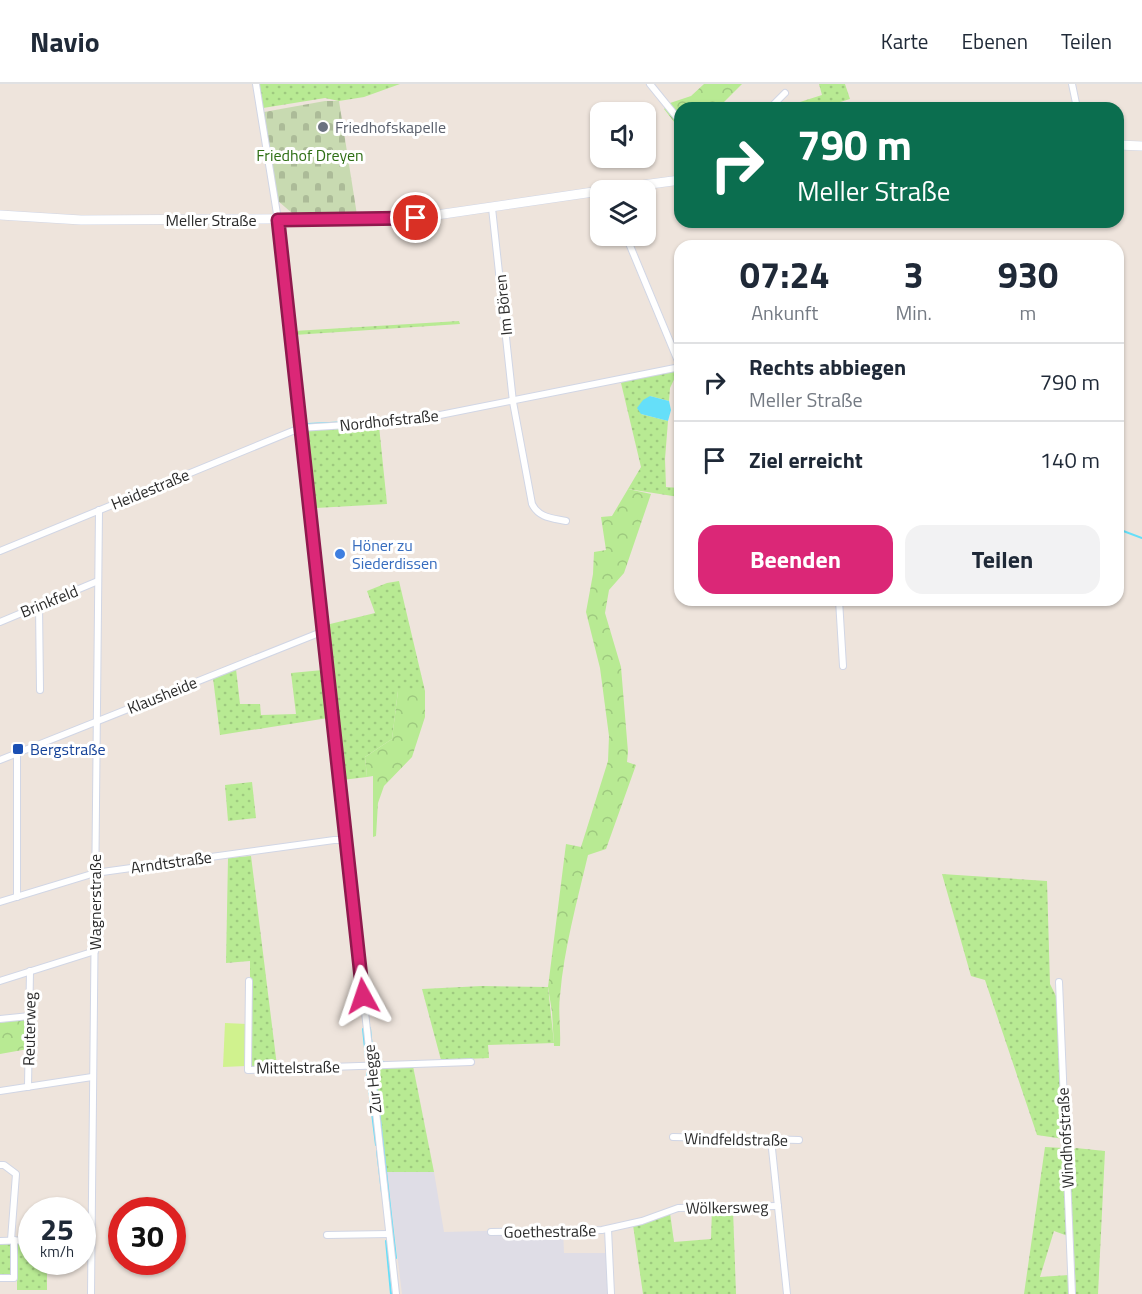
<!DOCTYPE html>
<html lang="de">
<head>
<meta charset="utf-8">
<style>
	:root { --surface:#fff; --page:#f2f2f3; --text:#1f2937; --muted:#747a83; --line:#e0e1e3; --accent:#db2777 }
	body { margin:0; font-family:"Titillium Web",sans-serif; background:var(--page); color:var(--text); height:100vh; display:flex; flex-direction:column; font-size:22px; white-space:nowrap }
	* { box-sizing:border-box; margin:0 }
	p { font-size:20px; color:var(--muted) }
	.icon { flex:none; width:33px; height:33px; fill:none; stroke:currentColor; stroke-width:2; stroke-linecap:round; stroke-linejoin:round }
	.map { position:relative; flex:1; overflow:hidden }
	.panel { position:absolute; left:674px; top:156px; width:450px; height:366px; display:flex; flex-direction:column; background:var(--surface); border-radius:18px; box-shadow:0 2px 4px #0004 }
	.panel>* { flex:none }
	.top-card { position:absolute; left:674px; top:18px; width:450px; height:126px; border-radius:18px; box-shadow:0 2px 4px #0004; background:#0b6e4f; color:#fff; overflow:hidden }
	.fabs { position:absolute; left:590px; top:18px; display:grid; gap:12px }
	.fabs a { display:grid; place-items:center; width:66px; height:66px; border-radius:12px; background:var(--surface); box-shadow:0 2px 4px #0004; font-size:30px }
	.speed { position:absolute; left:18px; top:1113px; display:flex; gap:12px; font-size:30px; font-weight:700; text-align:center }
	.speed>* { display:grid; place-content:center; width:78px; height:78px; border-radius:50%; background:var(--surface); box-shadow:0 2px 4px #0004; line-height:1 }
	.speed small { font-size:15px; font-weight:400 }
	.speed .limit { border:9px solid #d22; background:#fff; color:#111 }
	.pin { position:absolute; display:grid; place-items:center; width:51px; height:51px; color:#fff; margin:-26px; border:3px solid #fff; border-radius:50%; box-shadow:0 2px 6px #0007 }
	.me { position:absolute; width:66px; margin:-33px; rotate:355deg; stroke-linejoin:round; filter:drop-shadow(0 0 4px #0008) }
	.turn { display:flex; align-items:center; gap:21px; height:126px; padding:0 24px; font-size:27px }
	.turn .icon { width:78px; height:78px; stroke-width:2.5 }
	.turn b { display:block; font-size:42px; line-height:51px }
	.eta { display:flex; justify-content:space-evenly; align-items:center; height:102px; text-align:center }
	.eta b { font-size:36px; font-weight:700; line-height:42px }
	.cta { display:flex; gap:12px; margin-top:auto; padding:12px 24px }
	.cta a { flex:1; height:69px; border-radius:18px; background:var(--accent); color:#fff; font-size:24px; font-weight:700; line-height:69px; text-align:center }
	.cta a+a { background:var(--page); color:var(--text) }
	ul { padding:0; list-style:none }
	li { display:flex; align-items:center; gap:18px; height:78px; padding:0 24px; border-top:2px solid var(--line) }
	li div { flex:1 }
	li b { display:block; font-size:22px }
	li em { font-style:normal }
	header { display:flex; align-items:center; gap:36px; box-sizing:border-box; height:84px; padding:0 30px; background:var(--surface); border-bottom:2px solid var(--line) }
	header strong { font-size:28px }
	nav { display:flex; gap:33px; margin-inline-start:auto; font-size:21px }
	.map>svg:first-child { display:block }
</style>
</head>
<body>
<header>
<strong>Navio</strong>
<nav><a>Karte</a><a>Ebenen</a><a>Teilen</a></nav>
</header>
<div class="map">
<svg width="1142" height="1210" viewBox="0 0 1142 1210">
	<defs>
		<pattern id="grass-dots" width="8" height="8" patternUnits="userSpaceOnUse" patternTransform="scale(1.5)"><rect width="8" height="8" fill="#b8ea93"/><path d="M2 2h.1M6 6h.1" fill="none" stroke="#9ec97f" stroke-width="1.8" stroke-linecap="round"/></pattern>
		<pattern id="forest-crowns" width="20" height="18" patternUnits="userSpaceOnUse" patternTransform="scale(1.5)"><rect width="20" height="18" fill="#b8ea93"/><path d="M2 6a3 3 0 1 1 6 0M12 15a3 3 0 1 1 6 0" fill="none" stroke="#9ec97f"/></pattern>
		<pattern id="cemetery-stones" width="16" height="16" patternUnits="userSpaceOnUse" patternTransform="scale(1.5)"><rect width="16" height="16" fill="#c8dab1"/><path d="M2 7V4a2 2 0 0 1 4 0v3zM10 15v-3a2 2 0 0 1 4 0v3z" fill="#acbb98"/></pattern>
	</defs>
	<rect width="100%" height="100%" fill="#eee4dc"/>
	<!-- industrial -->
	<path fill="#dfdde6" d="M387,1088H434L444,1148L563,1145L564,1169H607L608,1210H402Z"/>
	<!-- grass -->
	<g fill="url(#grass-dots)">
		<path d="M259,0H400L364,13L339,17L325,14L263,24Z"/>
		<path d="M819,0H845L850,15L821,24H781L822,11Z"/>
		<path d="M459,237L460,240L294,251V247Z"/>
		<path d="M679,285L670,304L669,317L650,312L641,330L668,337L665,375L666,403L679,404V413L628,405L641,383L621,299L624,297Z"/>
		<path d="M379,342L387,420L316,424L305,347Z"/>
		<path d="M399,497L425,607H398L392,655L365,673L367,693L342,696L326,541L375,529L367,507L387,499Z"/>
		<path d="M236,585L240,620H260L261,631L296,630L291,589L323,586L328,634L220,651L213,594Z"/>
		<path d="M252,698L256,734L228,737L225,701Z"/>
		<path d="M251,772L277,982L252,983L250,979V877L226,879L228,774Z"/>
		<path d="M942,790L1047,797L1050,900L1057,914L1064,1055L1037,1051L985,896L971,892Z"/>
		<path d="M482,902L548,903L554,959L488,961L489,974L441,976L422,905Z"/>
		<path d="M413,982L434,1088H387L376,991L377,984Z"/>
		<path d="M1045,1063L1064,1064L1068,1152L1054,1147L1040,1193L1069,1191L1070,1210H1024Z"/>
		<path d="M1076,1064L1105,1067L1098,1210H1076L1069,1069Z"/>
		<path d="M712,1125H733L736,1210H643L633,1141L670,1129L674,1158L711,1155Z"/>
		<path d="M31,1159L32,1178H47V1206H17V1192L0,1193V1160Z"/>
	</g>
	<!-- forest -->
	<g fill="url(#forest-crowns)">
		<path d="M704,0H742L722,20L723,24H680L679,42L675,39L664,25L670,19L691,12Z"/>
		<path d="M628,405L651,410L624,489L609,506L605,529L621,583L628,668L627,678L636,681L606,765L588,771C577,818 564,864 560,912C558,928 561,945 560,962H554L552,928L548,903L566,760L581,763L608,677L609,652L600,584L586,528L593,490L594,468L606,466L601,433L612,432Z"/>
		<path d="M398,607H425V633L412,673L384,702L378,719L376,752L373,753V692L367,693L365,673L392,655Z"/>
		<path d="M21,935L28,938V965L0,970V939Z"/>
	</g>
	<!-- cemetery -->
	<path fill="url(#cemetery-stones)" d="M325,17H339L357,131L292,129L278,117L264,28Z"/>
	<!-- pitch -->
	<path fill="#d0f28e" d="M225,939L247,940L246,982L223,983Z"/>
	<!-- water -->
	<path fill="#65dff9" d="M650,312L669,317L671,326L668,337L641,330L637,324L643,316Z"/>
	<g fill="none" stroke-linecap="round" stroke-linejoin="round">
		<!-- stream -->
		<g stroke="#65dff9" stroke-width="2">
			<path d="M303,330L305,339L308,340L350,338"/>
			<path d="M308,347L306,349V354L313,422"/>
			<path d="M308,434L311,465"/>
			<path d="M1118,445L1142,454"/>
			<path d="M1118,453L1120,454"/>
			<path d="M313,483L318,538"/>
			<path d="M321,555L328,618"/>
			<path d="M328,625L342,747"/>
			<path d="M347,794L355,871"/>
			<path d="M370,944L373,974L375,977L384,978"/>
			<path d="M363,945L366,974"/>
			<path d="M377,987L375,991L396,1174"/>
			<path d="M367,989L376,1061"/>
			<path d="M377,1067L382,1109"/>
			<path d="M386,1157L391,1210"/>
		</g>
		<!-- street casing -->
		<g stroke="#d1d6e5" stroke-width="8">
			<g id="street">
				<path d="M256,0L278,136L396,1210"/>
				<path d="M650,0L680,37"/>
				<path d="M1072,0L1077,24"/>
				<path d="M770,24L785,9"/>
				<path d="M492,124L513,318L532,420C539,434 552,434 566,437"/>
				<path d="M626,152L680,282"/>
				<path d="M0,467L300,344L410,337L680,283"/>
				<path d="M839,516L843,582"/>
				<path d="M39,521L40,606"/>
				<path d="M0,538L98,497"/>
				<path d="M0,676L324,547"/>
				<path d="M17,813V669"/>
				<path d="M0,818L95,789L334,756H346"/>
				<path d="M0,897L95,867"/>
				<path d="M249,897L248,986L471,978"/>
				<path d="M1059,898L1072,1210"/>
				<path d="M0,935L30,932"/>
				<path d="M28,1003L30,887"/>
				<path d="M0,1007L92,993"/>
				<path d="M673,1053L799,1056"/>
				<path d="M771,1055L787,1210"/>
				<path d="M0,1081H4L16,1090L11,1156"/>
				<path d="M608,1145L611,1210"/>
				<path d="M491,1148L602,1146L642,1137L678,1124L778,1122"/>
				<path d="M327,1151L389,1150"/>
				<path d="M0,1157L32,1156"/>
				<path d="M0,1194H14V1156"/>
				<path d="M91,1210L99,426"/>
			</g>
		</g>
		<!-- secondary casing -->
		<g stroke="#d1d6e5" stroke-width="10">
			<g id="secondary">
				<path d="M1118,61L1142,62"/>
				<path d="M606,106L680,96"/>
				<path d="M0,131L81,136L416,134L600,107"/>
			</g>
		</g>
		<!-- street -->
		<use href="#street" stroke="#fff" stroke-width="6"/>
		<!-- secondary -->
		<use href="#secondary" stroke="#fff" stroke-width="9"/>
	</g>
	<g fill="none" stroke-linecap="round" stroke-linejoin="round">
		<!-- route casing -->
		<g stroke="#8e194d" stroke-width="15">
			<path id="route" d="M363,912L278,136L416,134"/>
		</g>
		<!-- route -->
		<use href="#route" stroke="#db2777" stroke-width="10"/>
	</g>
	<!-- markers -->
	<circle fill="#6b7280" stroke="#fff" stroke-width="2" cx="323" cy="43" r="6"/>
	<circle fill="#3f7fe0" stroke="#fff" stroke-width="2" cx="340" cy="470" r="6"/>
	<rect fill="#1a4fb4" stroke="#fff" stroke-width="2" x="12" y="659" width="12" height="12" rx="3"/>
	<g text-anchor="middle" stroke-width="6" stroke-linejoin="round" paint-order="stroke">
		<!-- worship labels -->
		<g font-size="16" fill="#5b616d" stroke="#fff" text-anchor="start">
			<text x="335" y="49">Friedhofskapelle</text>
		</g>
		<!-- park labels -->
		<g font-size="16" fill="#2e6f14" stroke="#fff">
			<text x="310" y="77">Friedhof Dreyen</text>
		</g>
		<!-- street labels -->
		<g font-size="16" fill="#2b2b2b" stroke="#fff">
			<text x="211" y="142">Meller Straße</text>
			<text transform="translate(503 221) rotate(-96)" y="6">Im Bören</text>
			<text transform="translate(389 336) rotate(-6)" y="6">Nordhofstraße</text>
			<text transform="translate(150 405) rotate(-22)" y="6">Heidestraße</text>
			<text transform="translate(49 517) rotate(-22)" y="6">Brinkfeld</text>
			<text transform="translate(162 611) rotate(-22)" y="6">Klausheide</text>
			<text transform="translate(171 778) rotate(-8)" y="6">Arndtstraße</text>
			<text transform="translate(95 818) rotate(-90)" y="6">Wagnerstraße</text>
			<text transform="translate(29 945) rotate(-89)" y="6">Reuterweg</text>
			<text transform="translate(298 983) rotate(-1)" y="6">Mittelstraße</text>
			<text transform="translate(372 995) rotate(-96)" y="6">Zur Hegge</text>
			<text transform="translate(1065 1054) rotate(-93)" y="6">Windhofstraße</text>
			<text transform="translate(736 1055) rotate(1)" y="6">Windfeldstraße</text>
			<text transform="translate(727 1123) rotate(-1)" y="6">Wölkersweg</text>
			<text transform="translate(550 1147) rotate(-1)" y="6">Goethestraße</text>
		</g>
		<!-- shop labels -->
		<g font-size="16" fill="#366cbe" stroke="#fff" text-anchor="start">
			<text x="352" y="467">Höner zu<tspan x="352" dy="18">Siederdissen</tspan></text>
		</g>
		<!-- transit labels -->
		<g font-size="16" fill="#164399" stroke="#fff" text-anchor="start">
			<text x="30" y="671">Bergstraße</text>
		</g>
	</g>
</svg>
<div class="fabs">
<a><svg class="icon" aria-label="sound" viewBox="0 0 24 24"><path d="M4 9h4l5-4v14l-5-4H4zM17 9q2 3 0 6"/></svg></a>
<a><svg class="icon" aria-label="layers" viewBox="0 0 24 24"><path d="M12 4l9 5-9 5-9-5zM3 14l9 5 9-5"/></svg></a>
</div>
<div class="speed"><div>25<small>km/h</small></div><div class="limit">30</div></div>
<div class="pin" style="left:416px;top:134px;background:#d93025"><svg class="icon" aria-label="arrive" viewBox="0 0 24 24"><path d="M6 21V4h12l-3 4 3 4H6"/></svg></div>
<svg class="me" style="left:363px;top:912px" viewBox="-20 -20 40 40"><path d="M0-17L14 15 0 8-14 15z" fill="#db2777" stroke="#fff" stroke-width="4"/></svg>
<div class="top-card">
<div class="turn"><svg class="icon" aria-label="right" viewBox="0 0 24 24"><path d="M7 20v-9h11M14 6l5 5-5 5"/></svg><div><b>790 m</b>Meller Straße</div></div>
</div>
<section class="panel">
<div class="eta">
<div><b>07:24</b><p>Ankunft</p></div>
<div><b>3</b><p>Min.</p></div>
<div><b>930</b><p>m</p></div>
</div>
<ul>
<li><svg class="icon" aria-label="right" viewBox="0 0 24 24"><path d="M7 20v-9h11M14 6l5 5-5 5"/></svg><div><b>Rechts abbiegen</b><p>Meller Straße</p></div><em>790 m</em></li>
<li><svg class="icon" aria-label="arrive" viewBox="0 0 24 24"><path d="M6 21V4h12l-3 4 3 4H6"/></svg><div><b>Ziel erreicht</b></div><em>140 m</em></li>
</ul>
<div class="cta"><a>Beenden</a><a>Teilen</a></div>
</section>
</div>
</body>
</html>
